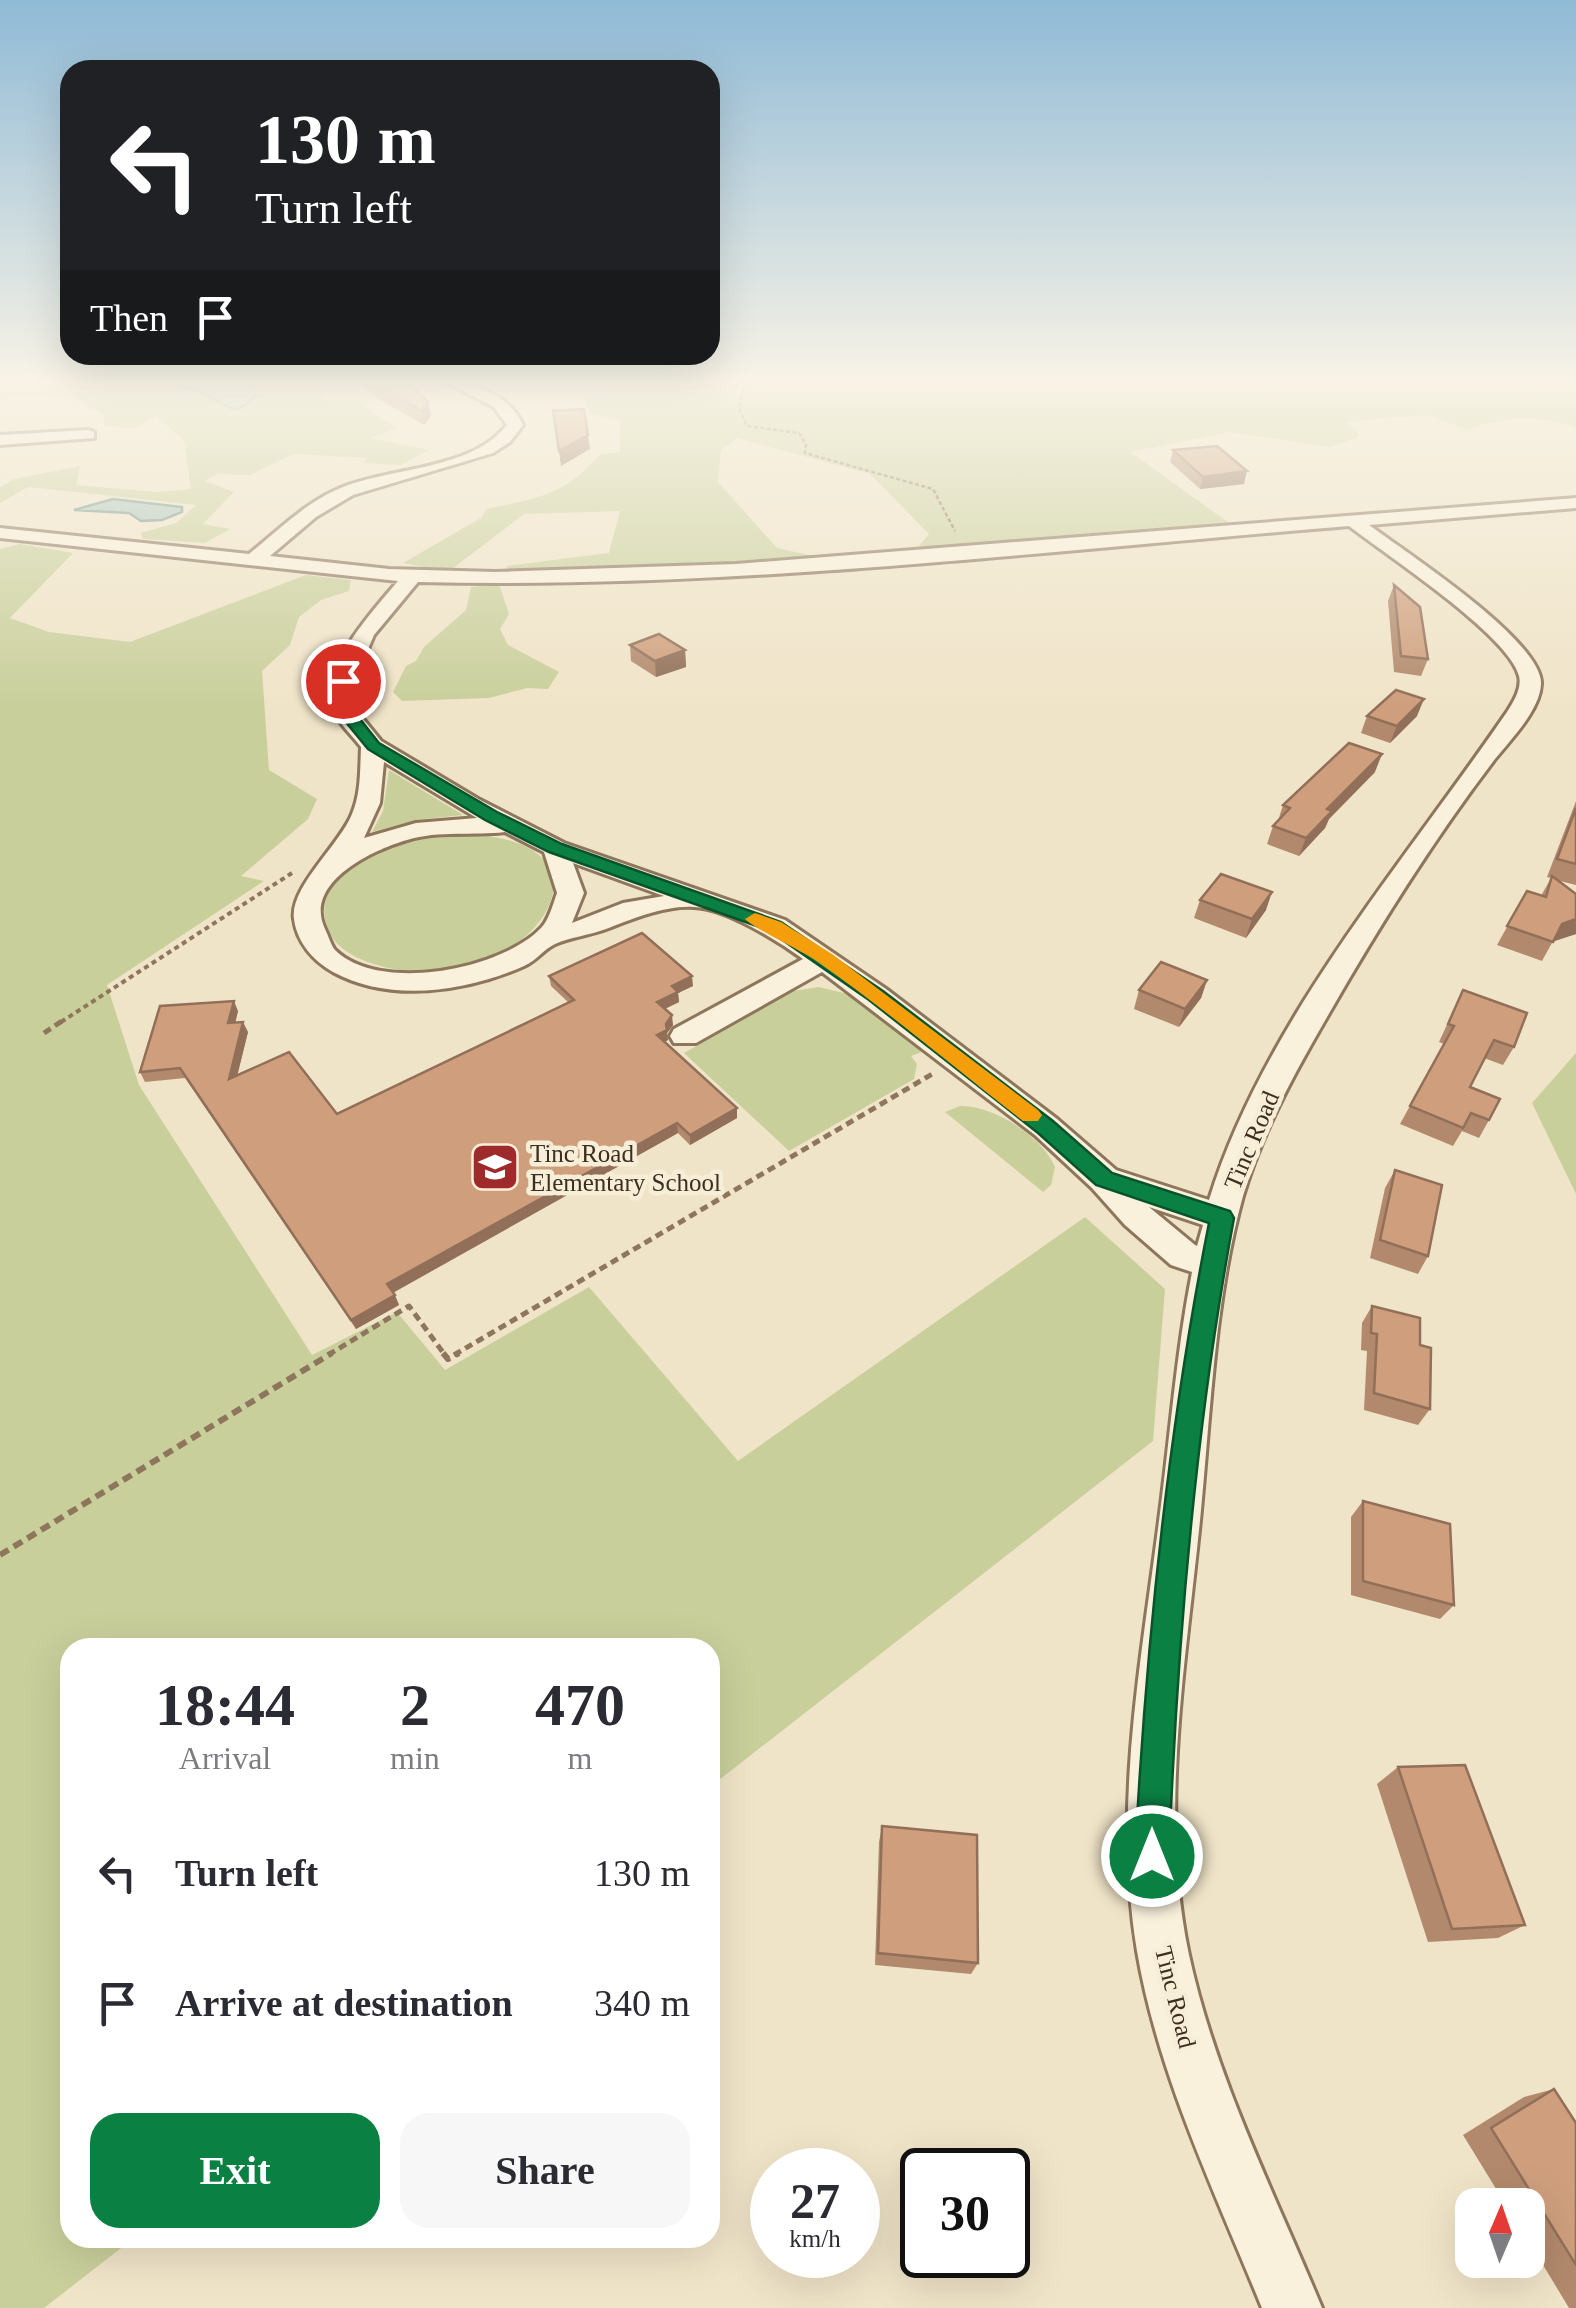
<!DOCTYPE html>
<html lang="en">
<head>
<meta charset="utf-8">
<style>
	:root { --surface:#fff; --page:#f7f7f7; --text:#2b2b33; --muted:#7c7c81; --accent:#0b8043 }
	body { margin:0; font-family:Georgia,serif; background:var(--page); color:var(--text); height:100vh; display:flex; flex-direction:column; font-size:38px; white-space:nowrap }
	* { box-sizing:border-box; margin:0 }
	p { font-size:32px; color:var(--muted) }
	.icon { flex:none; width:55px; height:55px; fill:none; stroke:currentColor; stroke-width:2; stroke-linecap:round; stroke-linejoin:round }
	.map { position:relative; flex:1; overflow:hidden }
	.details { position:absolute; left:60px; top:1638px; width:660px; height:610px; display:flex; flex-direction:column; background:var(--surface); border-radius:30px; box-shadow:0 10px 40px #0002 }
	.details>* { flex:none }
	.top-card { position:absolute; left:60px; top:60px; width:660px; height:305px; border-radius:30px; box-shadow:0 10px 40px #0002; background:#202124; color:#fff; overflow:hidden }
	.needle { width:65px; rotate:2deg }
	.buttons { position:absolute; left:1455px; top:2188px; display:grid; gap:20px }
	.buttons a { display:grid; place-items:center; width:90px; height:90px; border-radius:20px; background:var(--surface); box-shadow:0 10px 40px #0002; font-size:50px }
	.speed { position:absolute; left:750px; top:2148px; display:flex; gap:20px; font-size:50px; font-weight:700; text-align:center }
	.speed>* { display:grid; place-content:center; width:130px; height:130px; border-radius:50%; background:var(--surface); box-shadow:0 10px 40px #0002; line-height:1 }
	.speed small { font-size:25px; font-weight:400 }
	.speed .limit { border:5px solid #111; border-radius:15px; background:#fff; color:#111 }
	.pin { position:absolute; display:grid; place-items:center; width:85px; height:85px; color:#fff; margin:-42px; border:5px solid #fff; border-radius:50%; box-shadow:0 2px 10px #0007 }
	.me { position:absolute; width:110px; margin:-55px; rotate:0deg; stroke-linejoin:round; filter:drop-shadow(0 0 8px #0008) }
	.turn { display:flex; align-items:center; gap:35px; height:210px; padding:0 30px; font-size:45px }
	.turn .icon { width:130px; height:130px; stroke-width:2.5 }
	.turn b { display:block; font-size:70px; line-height:85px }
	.then { display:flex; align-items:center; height:95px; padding:0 30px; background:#0003; gap:20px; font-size:38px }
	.eta { display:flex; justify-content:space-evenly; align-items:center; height:170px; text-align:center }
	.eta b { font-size:60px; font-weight:600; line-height:70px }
	.button { display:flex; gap:20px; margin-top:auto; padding:20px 30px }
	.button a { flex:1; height:115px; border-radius:30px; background:var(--accent); color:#fff; font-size:40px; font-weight:600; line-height:115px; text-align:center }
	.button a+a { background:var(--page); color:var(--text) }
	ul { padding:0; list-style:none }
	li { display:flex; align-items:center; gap:30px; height:130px; padding:0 30px }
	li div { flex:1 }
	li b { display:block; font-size:38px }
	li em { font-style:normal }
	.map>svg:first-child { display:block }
</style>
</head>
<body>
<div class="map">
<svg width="1576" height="2308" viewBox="0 0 1576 2308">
	<rect width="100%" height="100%" fill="#f0e4c8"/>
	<!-- green -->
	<g fill="#c9cf9b">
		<path d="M0,383H322L316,388L327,401H355L398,428L369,438L429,450L401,465L363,463L367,458L293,454L250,475L217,474L205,481L234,492L203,524L230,529L205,543L143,539L141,533L176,523L196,505L28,487L0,503V487L14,479L80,466L76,485L157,492L191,489L184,440L156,417L133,428L104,426V415L71,396H10L0,400Z"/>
		<path d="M597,383H1576V428C1546,415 1499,416 1468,430L1427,415L1347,422L1360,436L1330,447L1229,432L1130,452L1232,525L914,552L929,534L870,474L737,438L721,450L718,482L777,548L827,559L508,571L507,566L609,553L620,511L524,514L448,572L403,563L481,518L487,509C537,498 565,496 599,455L620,452V422L589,413L582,394L599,389Z"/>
		<path d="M20,544L73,553L10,618L49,632L130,642L306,575L351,580L349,591L321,600L299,617L290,645L262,671L269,770L317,799L308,819L241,876L264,881L107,985L139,1085L312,1355L397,1312L445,1370L589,1287L738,1461L1085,1217L1165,1289L1153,1441L710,1787V1648H70V2238H134L44,2308H0V549Z"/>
		<path d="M499,584L509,614L500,629L508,645L559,672L548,689L527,688L489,698L402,701L393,692L406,666L416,661L424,647L466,610L471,587Z"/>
		<path d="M389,770L463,815L416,820L372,832L383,811Z"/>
		<path d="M439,835C653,823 529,1011 377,965C356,959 332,947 326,924C311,869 400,841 439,835Z"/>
		<path d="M819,987L852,995L922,1052L911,1056L917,1064L914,1079L789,1151L684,1053L793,991Z"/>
		<path d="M1576,1053V1194L1532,1103Z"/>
		<path d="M960,1106C993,1105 1042,1136 1055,1167L1051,1185L1043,1192L945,1112Z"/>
	</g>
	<!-- water -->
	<g fill="#a9c4bc" stroke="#6f938a" stroke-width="2.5">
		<path d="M171,383H250L257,393C234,422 229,404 202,393C192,389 181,387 171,383Z"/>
		<path d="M113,499L182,507V512L162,520L141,521L129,513L74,510Z"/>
	</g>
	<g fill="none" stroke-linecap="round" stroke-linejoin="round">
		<!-- minor casing -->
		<g stroke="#8d765c" stroke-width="6">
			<g id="minor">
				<path d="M448,383C477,383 510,396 523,425L510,442L493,453L353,495L316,517L270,556L389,569L495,572L736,564L1576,498V508L1369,525C1404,551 1543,641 1541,684C1540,710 1511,739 1495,759C1433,840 1378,928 1327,1017C1294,1074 1262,1132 1243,1196C1215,1297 1211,1406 1201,1510C1187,1658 1158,1808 1189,1955C1216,2079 1274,2192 1322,2308H1262C1215,2192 1158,2075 1137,1951C1113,1807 1141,1663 1159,1521C1170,1438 1176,1354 1192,1272L1171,1265L1125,1225L1092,1188L1035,1135L822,972L696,1043H674L670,1036L674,1029L803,959C778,941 726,908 694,907C666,905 632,919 606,929C590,935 571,937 555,944C544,949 536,961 524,966C466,992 390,1003 333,972C314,961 297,943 294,919C289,888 341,843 352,814C361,793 360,769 361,747C353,736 337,722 333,709C320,666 373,611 398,581L0,538V528L249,554C279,530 307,501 343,487C394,467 471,470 507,425L494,407ZM1349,526C1385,554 1509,635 1519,676C1522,688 1514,701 1507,712C1403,864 1264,1022 1209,1200L1116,1170L1057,1119L886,989L785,920L564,843L480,800L381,741L355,709L354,681L374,635L418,582C728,590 1040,551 1349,526ZM384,762L477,818L416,823L364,838L380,803ZM505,832L544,852L557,893C553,904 549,920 541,928C502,969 380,994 335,950C331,945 328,935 325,929C303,883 372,850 407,840C440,830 473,836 505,832ZM573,863L664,896L623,903L572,923L584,893ZM1149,1207L1203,1225L1197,1246L1195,1245Z"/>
				<path d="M88,430L94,432V438L0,445V435Z"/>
			</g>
		</g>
		<!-- path-far3 -->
		<path stroke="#8d765c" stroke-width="2.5" stroke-dasharray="4 2.5" stroke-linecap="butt" d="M744,383L739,408L747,426L799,433L806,444L805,453L933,489L955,531"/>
		<!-- path-far2 -->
		<path stroke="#8d765c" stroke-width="4" stroke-dasharray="5 4" stroke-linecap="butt" d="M61,1022L292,873"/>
		<!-- path-far1 -->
		<g stroke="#8d765c" stroke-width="5" stroke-dasharray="8 5" stroke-linecap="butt">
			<path d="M44,1033L65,1019"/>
			<path d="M328,1355L409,1306L445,1355"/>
			<path d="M454,1355L934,1073"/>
		</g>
		<!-- path -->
		<g stroke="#8d765c" stroke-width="6" stroke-dasharray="10 6" stroke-linecap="butt">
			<path d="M443,1353L448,1359L459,1353"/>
			<path d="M0,1555L332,1353"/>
		</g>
		<!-- minor -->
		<use href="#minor" fill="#faf1dc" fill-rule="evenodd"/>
	</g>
	<!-- wall -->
	<g fill="#b2896c">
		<path d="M361,383H408L428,402L431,416L424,425L375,397Z"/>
		<path d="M1173,450L1244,484L1200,489L1170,462Z"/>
		<path d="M1394,585L1428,659L1421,676L1394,672L1388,601Z"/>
		<path d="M630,645L685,650L686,667L656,677L631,661Z"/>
		<path d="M1367,716H1417L1390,743L1361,733Z"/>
		<path d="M1375,772L1329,819L1325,828L1299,856L1267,844L1273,826L1278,821L1283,805Z"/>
		<path d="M1576,801V885L1556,880L1576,894V934L1553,941L1542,961L1497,945L1527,891L1541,896L1551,878L1547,877Z"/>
		<path d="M1200,900L1266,910L1246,938L1194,918Z"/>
		<path d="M549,976L693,986L678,993L679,1002L665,1009L673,1025L667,1033L668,1040L665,1042L737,1118L690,1145L678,1133L393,1292L399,1305L356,1329L185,1078L145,1082L140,1072L238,1011L235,1022L248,1032L237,1075L337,1114L569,1003L551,986Z"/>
		<path d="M1207,980L1201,998L1179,1027L1134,1009L1139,990Z"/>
		<path d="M1463,990L1514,1047L1503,1065L1484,1058L1470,1087L1489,1120L1479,1138L1462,1131L1453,1146L1400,1124L1444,1044L1439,1042Z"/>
		<path d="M1395,1170L1428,1256L1418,1274L1370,1258L1385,1188Z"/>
		<path d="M1372,1306L1420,1345L1430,1409L1418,1425L1364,1410L1367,1351L1361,1350L1362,1323Z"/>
		<path d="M1363,1501L1454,1605L1440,1619L1351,1595V1517Z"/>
		<path d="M1398,1767L1525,1925L1498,1938L1428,1942L1377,1784Z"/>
		<path d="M882,1826L978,1963L971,1974L875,1965L879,1842Z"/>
		<path d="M1554,2089L1576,2123V2308H1569L1528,2240V2205H1506L1463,2135L1524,2097Z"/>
	</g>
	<!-- shaded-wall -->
	<g fill="#916f58">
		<path d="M428,402L431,416L424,425L422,411Z"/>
		<path d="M588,435L590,449L561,466L559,451Z"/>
		<path d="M1247,471L1244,484L1200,489L1203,477Z"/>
		<path d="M685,650L686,667L656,677L655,661Z"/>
		<path d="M1424,699L1417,716L1390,743L1397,726Z"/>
		<path d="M1382,754L1375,772L1329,819L1325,828L1299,856L1306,838L1327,809Z"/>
		<path d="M1272,892L1266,910L1246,938L1252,919Z"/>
		<path d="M1576,919V934L1552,942L1562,924Z"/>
		<path d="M692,976L693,986L678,993L679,1002L658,1012L657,1002L672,986Z"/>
		<path d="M1207,980L1201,998L1179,1027L1185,1009Z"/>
		<path d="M234,1001L238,1011L233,1033L228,1023Z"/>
		<path d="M672,1015L673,1025L667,1033L668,1040L658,1045L657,1035Z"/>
		<path d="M243,1022L248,1032L234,1089L229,1079Z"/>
		<path d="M737,1108V1118L690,1145V1135Z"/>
		<path d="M677,1123L678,1133L391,1294L387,1284Z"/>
		<path d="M395,1295L399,1305L356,1329L351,1320Z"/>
	</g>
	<!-- building -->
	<g fill="#cf9f7d" stroke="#916f58" stroke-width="2.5">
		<path d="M372,383H408L428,402L422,411Z"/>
		<path d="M584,409L588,435L559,451L553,411Z"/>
		<path d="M1217,446L1247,471L1203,477L1173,450Z"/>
		<path d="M1394,585L1420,607L1428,659L1401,656Z"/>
		<path d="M659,634L685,650L655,661L630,645Z"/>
		<path d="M1396,690L1424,699L1397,726L1367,716Z"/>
		<path d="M1349,743L1382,754L1327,809L1332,811L1306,838L1273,826L1290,808L1283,805Z"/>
		<path d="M1576,808V864L1557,859Z"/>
		<path d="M1221,874L1272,892L1252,919L1200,900Z"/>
		<path d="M1552,876L1576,894V919L1562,924L1553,942L1507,926L1527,891L1546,897Z"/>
		<path d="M642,933L692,976L672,986L678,992L657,1002L672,1015L666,1024L667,1030L657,1035L737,1108L690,1135L677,1123L387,1284L395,1295L351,1320L180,1068L140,1072L160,1006L234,1001L228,1023L243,1022L229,1079L289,1052L337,1114L574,1000L549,976Z"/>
		<path d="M1161,962L1207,980L1185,1009L1139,990Z"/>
		<path d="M1463,990L1527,1013L1514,1047L1494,1040L1470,1087L1500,1099L1489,1120L1471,1113L1463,1128L1410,1106L1454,1026L1448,1024Z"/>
		<path d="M1395,1170L1442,1185L1428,1256L1380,1240Z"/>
		<path d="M1372,1306L1420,1318V1345L1431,1348L1430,1409L1374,1393L1377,1334L1371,1333Z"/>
		<path d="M1363,1501L1450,1524L1454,1605L1363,1581Z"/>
		<path d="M1465,1765L1525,1925L1452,1929L1398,1767Z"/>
		<path d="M882,1826L977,1835L978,1963L878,1953Z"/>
		<path d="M1554,2089L1576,2123V2265L1491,2128Z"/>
	</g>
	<!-- sky -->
	<linearGradient id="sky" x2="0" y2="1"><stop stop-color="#8fbad6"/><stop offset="0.54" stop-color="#f8f3e6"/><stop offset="1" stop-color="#f8f3e6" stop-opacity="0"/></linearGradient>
	<rect width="1576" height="706" fill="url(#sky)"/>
	<!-- route -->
	<path fill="#0b8043" stroke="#07532c" stroke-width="2.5" d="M338,678L351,681L352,709L379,743L497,812L562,844L781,922L883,991L1053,1121L1112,1173L1230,1211L1234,1218C1195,1427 1177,1643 1169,1856L1164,1868L1152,1873L1140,1868L1135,1856C1146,1644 1168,1430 1209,1223L1096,1185L1038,1133L869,1000L768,930L549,852L485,820L368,749L336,710Z"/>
	<!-- slow -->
	<path fill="#f59e0b" d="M755,913L781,922L832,954L1038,1110L1042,1115L1038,1121H1023C955,1068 889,1012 818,962C799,949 758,931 745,919Z"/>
	<!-- icons -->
	<defs>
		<g id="school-square" transform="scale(2.5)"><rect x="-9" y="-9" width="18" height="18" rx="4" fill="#9e2a2b" stroke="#f7eed8"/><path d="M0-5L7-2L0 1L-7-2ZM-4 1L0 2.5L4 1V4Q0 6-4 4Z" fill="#fff"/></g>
	</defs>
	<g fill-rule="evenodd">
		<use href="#school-square" x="495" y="1167"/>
	</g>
	<g text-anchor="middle" stroke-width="9" stroke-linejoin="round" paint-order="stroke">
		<!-- street labels -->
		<g font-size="25" fill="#3d2e20" stroke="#f7eed8">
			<text transform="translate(1251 1140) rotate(-67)" y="9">Tinc Road</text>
			<text transform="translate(1176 1997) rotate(76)" y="9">Tinc Road</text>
		</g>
		<!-- poi labels -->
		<g font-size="25" fill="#3d2e20" stroke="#f7eed8" text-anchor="start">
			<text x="530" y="1162">Tinc Road<tspan x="530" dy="29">Elementary School</tspan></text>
		</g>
	</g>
</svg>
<div class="buttons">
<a><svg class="needle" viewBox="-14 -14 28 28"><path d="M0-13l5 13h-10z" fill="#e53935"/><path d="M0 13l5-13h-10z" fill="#7c7c81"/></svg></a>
</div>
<div class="speed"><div>27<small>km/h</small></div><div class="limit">30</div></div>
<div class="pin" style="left:343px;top:681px;background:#d93025"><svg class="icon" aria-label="arrive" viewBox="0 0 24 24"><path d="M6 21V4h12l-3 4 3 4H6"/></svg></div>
<svg class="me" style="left:1152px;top:1856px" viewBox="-20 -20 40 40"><circle r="17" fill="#0b8043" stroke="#fff" stroke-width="3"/><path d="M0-11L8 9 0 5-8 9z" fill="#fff"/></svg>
<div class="top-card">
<div class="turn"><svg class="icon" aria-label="left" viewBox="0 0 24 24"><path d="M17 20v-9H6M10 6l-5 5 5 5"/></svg><div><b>130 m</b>Turn left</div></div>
<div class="then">Then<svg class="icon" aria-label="arrive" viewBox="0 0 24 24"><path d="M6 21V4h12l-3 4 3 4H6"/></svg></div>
</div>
<section class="details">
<div class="eta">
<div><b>18:44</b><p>Arrival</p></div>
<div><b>2</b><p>min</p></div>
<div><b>470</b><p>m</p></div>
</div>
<ul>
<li><svg class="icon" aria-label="left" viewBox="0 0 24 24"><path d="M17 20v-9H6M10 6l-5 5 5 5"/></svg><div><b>Turn left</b></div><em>130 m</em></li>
<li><svg class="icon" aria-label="arrive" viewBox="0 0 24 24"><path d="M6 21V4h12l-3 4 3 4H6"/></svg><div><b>Arrive at destination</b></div><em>340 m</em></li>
</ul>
<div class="button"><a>Exit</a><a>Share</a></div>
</section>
</div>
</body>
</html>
